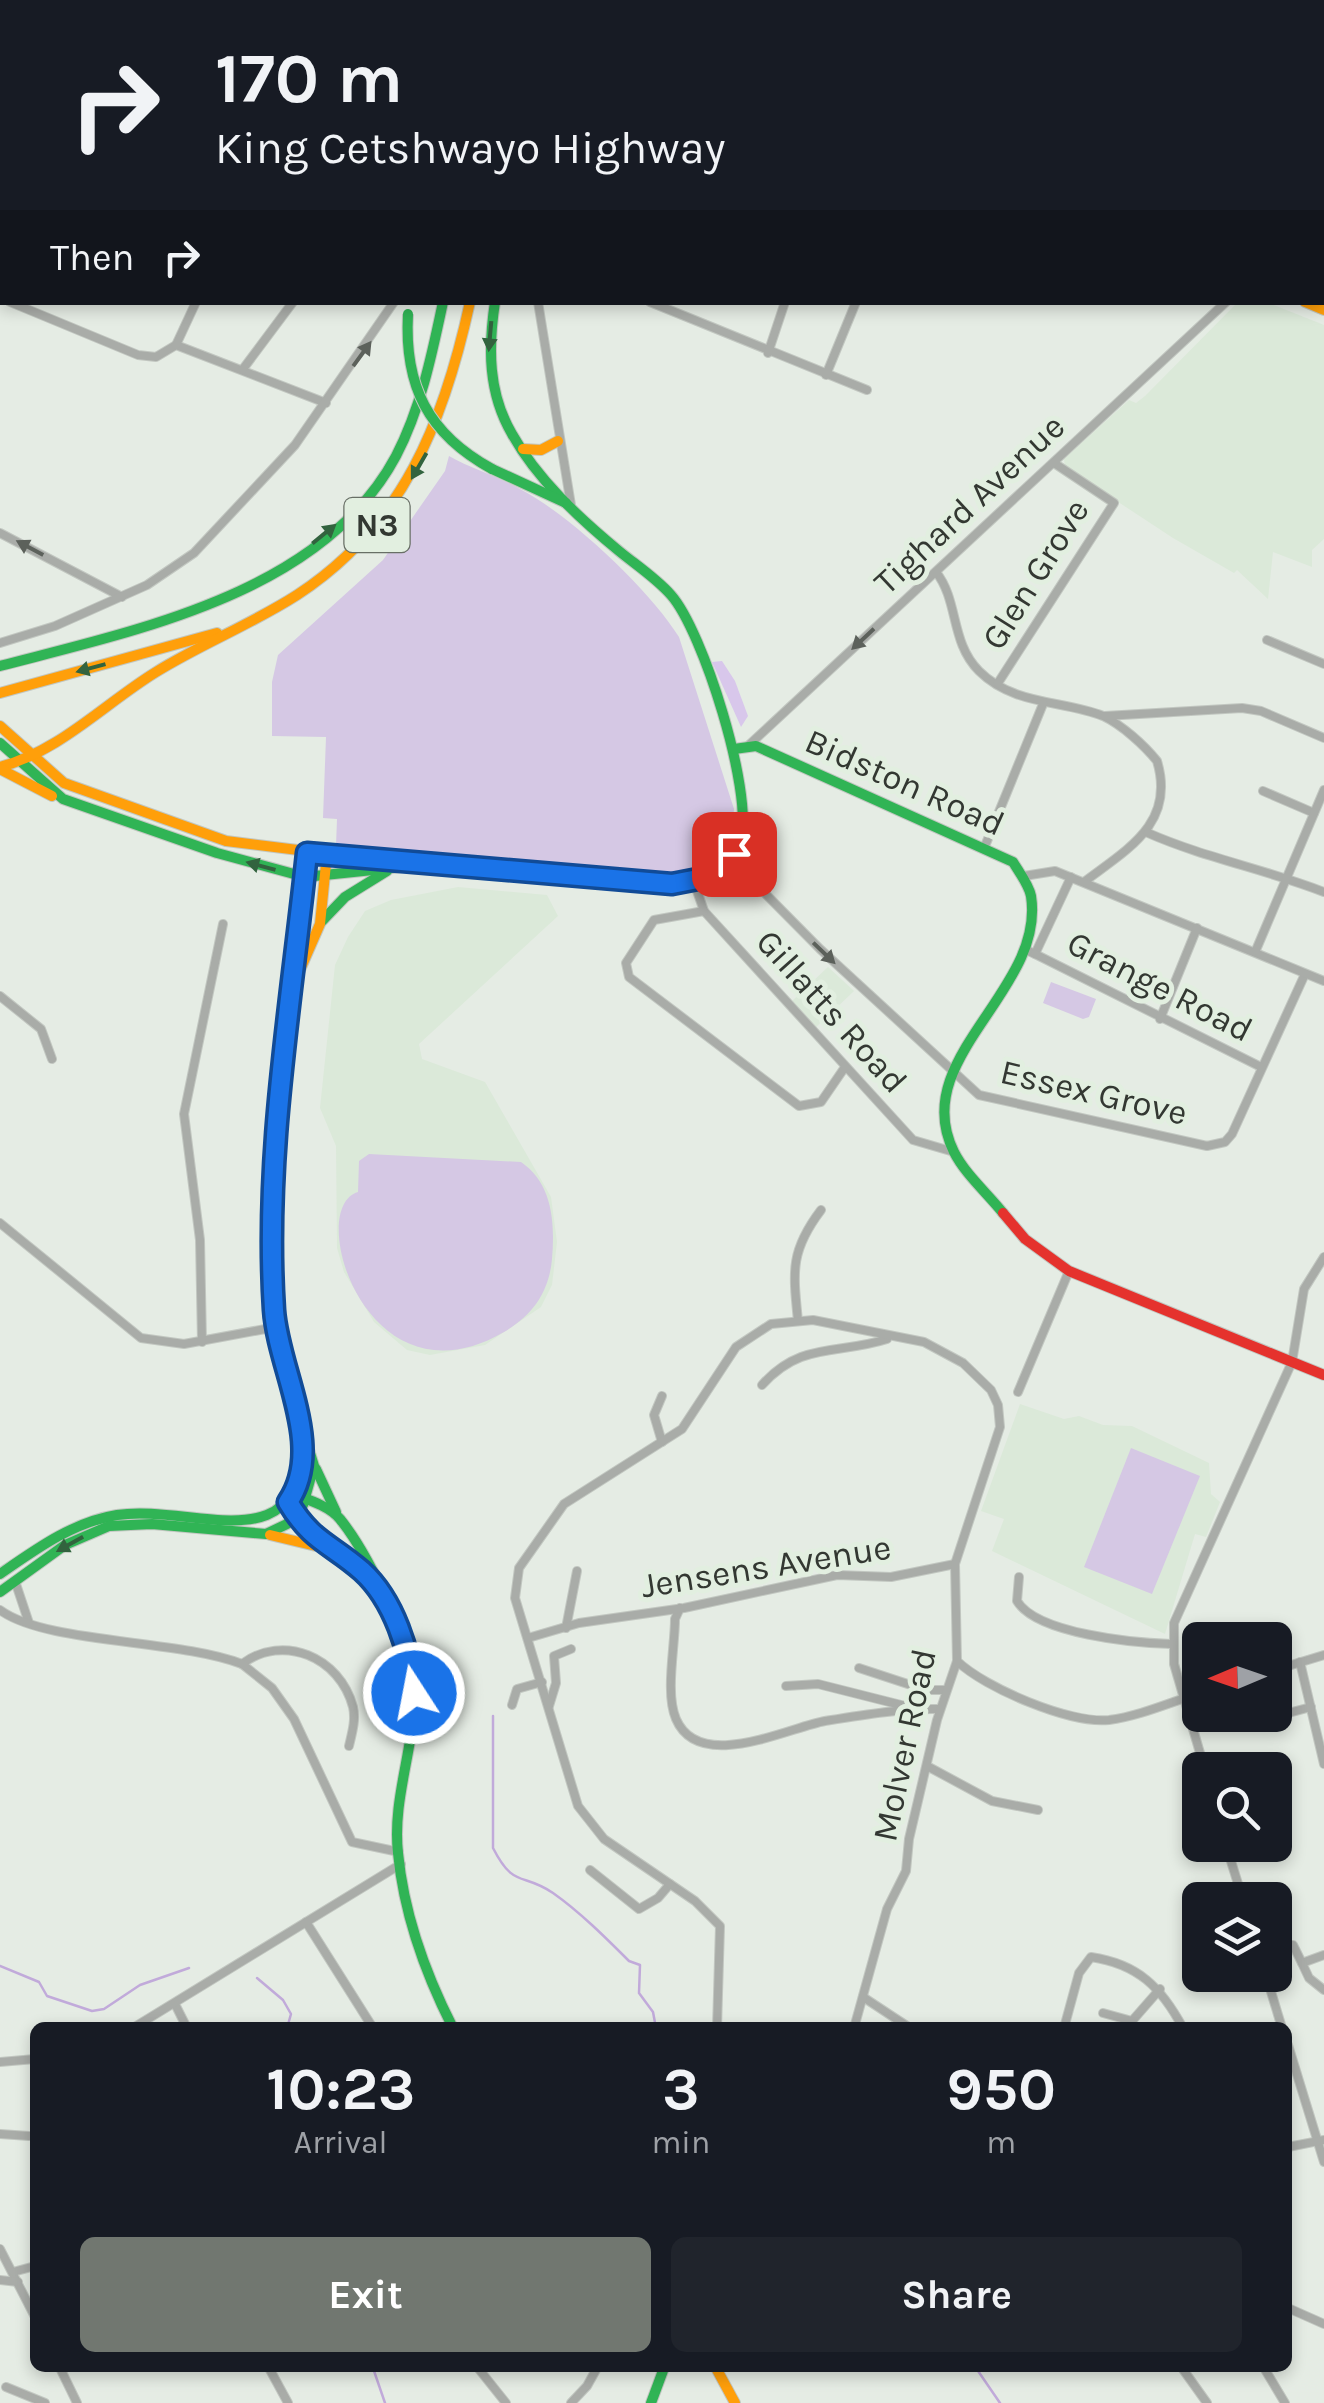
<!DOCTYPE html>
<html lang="en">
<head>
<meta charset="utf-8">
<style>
	:root { --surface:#171b24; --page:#20242c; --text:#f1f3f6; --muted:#9ea1a6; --accent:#717770 }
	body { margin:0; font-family:Karla,sans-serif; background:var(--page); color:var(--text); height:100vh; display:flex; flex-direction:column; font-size:38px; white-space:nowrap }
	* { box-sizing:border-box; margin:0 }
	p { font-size:32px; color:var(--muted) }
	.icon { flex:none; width:55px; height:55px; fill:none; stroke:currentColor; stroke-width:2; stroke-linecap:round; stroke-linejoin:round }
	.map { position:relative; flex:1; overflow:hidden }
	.sheet { position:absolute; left:30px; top:2022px; width:1262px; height:350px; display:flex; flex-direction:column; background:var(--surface); border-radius:15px; box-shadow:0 5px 15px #0003 }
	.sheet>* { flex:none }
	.top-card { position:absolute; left:0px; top:0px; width:1325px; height:305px; box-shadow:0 5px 15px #0003; background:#171b24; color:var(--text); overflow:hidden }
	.needle { width:65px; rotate:268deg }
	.tools { position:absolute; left:1182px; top:1622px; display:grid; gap:20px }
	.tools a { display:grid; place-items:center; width:110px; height:110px; border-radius:15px; background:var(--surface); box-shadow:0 5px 15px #0003; font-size:50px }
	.pin { position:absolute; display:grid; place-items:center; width:85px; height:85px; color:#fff; margin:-42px; border-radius:20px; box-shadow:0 5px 15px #0006 }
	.me { position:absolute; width:110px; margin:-55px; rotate:349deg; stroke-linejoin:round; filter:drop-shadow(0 0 8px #0008) }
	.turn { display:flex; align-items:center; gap:35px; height:210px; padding:0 50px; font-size:45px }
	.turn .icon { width:130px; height:130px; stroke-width:2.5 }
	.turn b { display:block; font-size:70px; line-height:85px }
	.then { display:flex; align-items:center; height:95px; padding:0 50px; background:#0003; gap:20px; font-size:38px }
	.eta { display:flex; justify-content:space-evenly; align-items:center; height:170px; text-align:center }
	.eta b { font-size:60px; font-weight:700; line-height:70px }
	.action { display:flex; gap:20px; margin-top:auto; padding:20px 50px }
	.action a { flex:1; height:115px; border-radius:15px; background:var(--accent); color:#fff; font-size:40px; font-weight:700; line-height:115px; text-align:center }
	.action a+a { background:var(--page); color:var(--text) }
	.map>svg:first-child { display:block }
</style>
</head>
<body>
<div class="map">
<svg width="1324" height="2403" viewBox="0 0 1324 2403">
	<rect width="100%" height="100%" fill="#e5ece4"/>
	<!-- built -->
	<g fill="#dbe9d9">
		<path d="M1237,303H1269L1324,325V539L1312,550V567L1273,552L1268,599L1237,570L1234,573L1173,538L1065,467L1064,459L1129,400L1136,403L1145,396Z"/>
		<path d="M458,887L547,895L558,916L419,1044L422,1059L485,1082L551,1197L557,1242L552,1285L541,1307L485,1345L430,1355L407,1350L374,1322L344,1272L337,1248L336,1146L320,1108L335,965L348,937L365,911L391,900Z"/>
		<path d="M828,967L854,991L815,1028L791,1002Z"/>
		<path d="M1020,1404L1064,1419L1079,1416L1103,1425L1132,1426L1209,1463L1211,1494L1220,1502L1206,1537L1195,1534L1165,1634L992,1551L1004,1519L981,1511Z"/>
	</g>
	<!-- green -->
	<g fill="#d5c8e4">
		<path d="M449,456C472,469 497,476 520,489C569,514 650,590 679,637L734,809C731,858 709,869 663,875L336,846L337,819L323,818L326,737L272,736V682L278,655L383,560L445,471Z"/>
		<path d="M1051,982L1096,999L1089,1017L1083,1019L1043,1003Z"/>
		<path d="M369,1154L521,1162C553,1184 555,1223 552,1259C549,1292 533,1315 504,1332C367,1412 304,1208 358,1192L359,1161Z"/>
		<path d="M1131,1448L1200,1476L1152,1594L1084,1567Z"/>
	</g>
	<!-- forest -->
	<path fill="#d8c7eb" d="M722,661L735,681L748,716L741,727L712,662Z"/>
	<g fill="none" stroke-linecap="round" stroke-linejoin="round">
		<!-- stream -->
		<g stroke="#c1aada" stroke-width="2.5">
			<path d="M493,1716V1848C514,1889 522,1872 553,1893C580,1912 606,1938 629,1961L640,1965L639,1993L653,2012L656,2028"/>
			<path d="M0,1966L39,1982L47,1996L92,2011L104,2009L140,1985L189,1968"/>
			<path d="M257,1978L283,2000L291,2014L287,2028"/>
			<path d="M373,2368L385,2403"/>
			<path d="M976,2368L1000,2403"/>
		</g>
		<!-- street casing -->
		<g stroke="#c2c7c1" stroke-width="10">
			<g id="street">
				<path d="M186,2L187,0"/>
				<path d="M1322,176H1324"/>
				<path d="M0,299L2,300"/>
				<path d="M10,302L138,355L156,357L176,345L326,403"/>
				<path d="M538,302L571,505"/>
				<path d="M650,302L867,390"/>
				<path d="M176,345L196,302"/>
				<path d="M768,353L785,302"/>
				<path d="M243,369L293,302"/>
				<path d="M826,375L856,302"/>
				<path d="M0,533L122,597"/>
				<path d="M936,572C959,601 950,642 979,671C1014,706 1064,700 1103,716C1122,725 1144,745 1157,761C1176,824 1126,850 1084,882"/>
				<path d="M1267,640L1324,664"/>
				<path d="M0,643L55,626L147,585L194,553L295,445L394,302"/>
				<path d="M998,683L1114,503L1054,463"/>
				<path d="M1105,716L1242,708L1261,711L1324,738"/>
				<path d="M749,745L1226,302"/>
				<path d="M1263,791L1314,813"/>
				<path d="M1148,833C1205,858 1265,869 1324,892"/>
				<path d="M985,846L1043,704"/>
				<path d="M731,859L820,949L979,1095L1207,1146L1225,1142L1232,1134L1305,974"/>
				<path d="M1024,876L1055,871L1324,981"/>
				<path d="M694,882L704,911L913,1140L954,1152"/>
				<path d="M704,911L654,920L626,963L629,977L799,1106L821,1102L845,1067"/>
				<path d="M1024,949L1035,954L1071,877"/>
				<path d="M1256,950L1324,790"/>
				<path d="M1035,954L1261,1067"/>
				<path d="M0,996L41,1029L52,1059"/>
				<path d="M1160,1019L1197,928"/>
				<path d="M0,1223L141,1338L184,1344L276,1327"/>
				<path d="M798,1321C793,1271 790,1251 821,1210"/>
				<path d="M202,1342L200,1240L184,1114L223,924"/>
				<path d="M762,1385C801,1341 838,1355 887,1339"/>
				<path d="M1018,1392L1069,1271"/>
				<path d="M662,1396L654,1415L662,1442"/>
				<path d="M1019,1577L1017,1601C1037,1634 1135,1643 1171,1644"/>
				<path d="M15,1581L29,1623"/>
				<path d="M680,1608L675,1619C675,1647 665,1693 676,1719C699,1773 787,1728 825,1721C862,1715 904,1708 940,1709"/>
				<path d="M0,1610C46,1644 178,1639 242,1664C283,1633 340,1657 353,1707C356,1720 352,1733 349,1746"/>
				<path d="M566,1628L577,1571"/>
				<path d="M528,1638L579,1623L684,1608L837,1575L891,1577L955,1564"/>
				<path d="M957,1661C985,1688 1070,1724 1109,1720C1140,1716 1171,1702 1200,1693"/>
				<path d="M1300,1662L1324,1764"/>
				<path d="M242,1664L272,1688L294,1719L352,1842L399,1852"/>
				<path d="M859,1668L926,1690H946"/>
				<path d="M1275,1670L1324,1655"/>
				<path d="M786,1686L818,1684L913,1708"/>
				<path d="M512,1705L517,1689L542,1682"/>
				<path d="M549,1706L556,1683L554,1656L571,1649"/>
				<path d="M1277,1716L1311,1707"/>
				<path d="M927,1766L992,1801L1038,1810"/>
				<path d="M1205,1770L1174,1664V1623L1292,1362L1304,1289L1324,1257"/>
				<path d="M1226,1845L1243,1900"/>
				<path d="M590,1870L639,1909L658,1898L670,1884"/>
				<path d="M306,1922L373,2028"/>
				<path d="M1275,1945H1293L1302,1963L1324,1955"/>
				<path d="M1302,1963L1309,1978L1324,1990"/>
				<path d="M1266,1975L1282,2028"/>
				<path d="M863,1997L910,2028"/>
				<path d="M175,2004L187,2028"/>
				<path d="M1103,2013L1132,2021L1160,1989"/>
				<path d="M133,2028L401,1864"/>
				<path d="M717,2028L720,1926L695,1901L604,1839L578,1806L515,1598L519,1568L564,1504L682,1429L736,1347L771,1324L813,1320L924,1342L963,1363L991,1390L998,1405L1000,1427L955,1564L957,1661L937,1720L909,1839L906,1871L887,1909L854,2028"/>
				<path d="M1064,2028L1079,1973L1091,1957C1138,1964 1161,1987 1183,2028"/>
				<path d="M1288,2045L1324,2162"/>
				<path d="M0,2062L35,2059"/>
				<path d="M0,2134L29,2136"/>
				<path d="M1288,2147L1324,2140"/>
				<path d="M0,2249L35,2317"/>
				<path d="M13,2272L35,2266"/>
				<path d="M0,2280L18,2282"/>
				<path d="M1288,2308L1324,2324"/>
				<path d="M60,2368L77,2403"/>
				<path d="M269,2368L288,2403"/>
				<path d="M478,2368L506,2403"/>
				<path d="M1182,2368L1207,2403"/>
				<path d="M1264,2368L1285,2403"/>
				<path d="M6,2387L45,2403"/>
				<path d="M571,2403L587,2386L597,2368"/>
			</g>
		</g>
		<!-- fast casing -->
		<g stroke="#c2c7c1" stroke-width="12">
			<g id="fast">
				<path d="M482,0V2"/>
				<path d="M529,0V2"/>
				<path d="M549,0L556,2"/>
				<path d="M591,0L592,2"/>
				<path d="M505,2L506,0"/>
				<path d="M572,2L573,0"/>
				<path d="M495,302C488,348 488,393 512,434C537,479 579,518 619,551C636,565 656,578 671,595C703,631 753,791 741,838C737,855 724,870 708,877C666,895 602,879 557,875"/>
				<path d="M492,469L566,503"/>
				<path d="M0,666C137,630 323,593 396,456C421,408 432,354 443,302"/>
				<path d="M0,743L63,799L217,853L305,877L402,867"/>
				<path d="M734,749L756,746L1013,862C1019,872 1029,885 1031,896C1046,991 907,1058 954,1152C965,1174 988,1194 1003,1213"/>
				<path d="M322,921L345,897L387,871"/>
				<path d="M316,1469L336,1512"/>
				<path d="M293,1494C309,1500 329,1506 340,1519C369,1555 414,1648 414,1694C415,1748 392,1798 398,1853C404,1915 425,1973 453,2028"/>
				<path d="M292,1510L314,1539L365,1574"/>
				<path d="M0,1574C36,1549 73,1522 117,1515C191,1503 304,1566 301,1441"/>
				<path d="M0,1592L65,1545L109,1526L152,1524L266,1534L287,1524L303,1505L314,1466L286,1375L271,1285L269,1198L280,1085"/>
				<path d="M651,2403L664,2368"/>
			</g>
		</g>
		<!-- slow casing -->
		<g stroke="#c2c7c1" stroke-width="12">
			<g id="slow">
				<path d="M828,2L829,0"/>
				<path d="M1162,2L1163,0"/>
				<path d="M1305,302L1324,310"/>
				<path d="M523,449L541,450L558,441"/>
				<path d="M0,693L217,633"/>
				<path d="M0,726L64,783L226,841L418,865L557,875"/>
				<path d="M0,767C60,751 104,704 156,672C201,644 252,624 297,595C403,526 444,422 470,302"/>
				<path d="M0,769L52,796"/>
				<path d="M299,972L320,924L327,854"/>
				<path d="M280,1085L298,965L307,853"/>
				<path d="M270,1535L320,1547"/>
				<path d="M716,2368L735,2403"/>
			</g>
		</g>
		<!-- jam casing -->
		<g stroke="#c2c7c1" stroke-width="12">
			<path id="jam" d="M1003,1213L1025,1239L1069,1271L1324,1375"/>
		</g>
		<!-- street -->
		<use href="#street" stroke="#a9aca8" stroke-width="8"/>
		<!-- fast -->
		<use href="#fast" stroke="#30b455" stroke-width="10"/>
		<!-- slow -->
		<use href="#slow" stroke="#ff9f0a" stroke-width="10"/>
		<!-- jam -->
		<use href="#jam" stroke="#e5322d" stroke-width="10"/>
		<!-- fast-bridge casing -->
		<g stroke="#c2c7c1" stroke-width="12" stroke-linecap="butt">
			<path id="fast-bridge" d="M408,314C404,386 428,434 492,469"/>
		</g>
		<!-- fast-bridge -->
		<use href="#fast-bridge" stroke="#30b455" stroke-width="10"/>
	</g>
	<!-- one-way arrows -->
	<defs><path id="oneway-solid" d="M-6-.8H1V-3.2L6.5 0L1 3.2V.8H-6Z" transform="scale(2.5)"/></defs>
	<g fill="#32633e">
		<use href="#oneway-solid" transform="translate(490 336) rotate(95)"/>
		<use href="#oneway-solid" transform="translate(419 466) rotate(120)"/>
		<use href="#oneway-solid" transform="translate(324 534) rotate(-39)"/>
		<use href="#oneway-solid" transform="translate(91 668) rotate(165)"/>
		<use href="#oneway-solid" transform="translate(261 866) rotate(-165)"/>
		<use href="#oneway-solid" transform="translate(70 1544) rotate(151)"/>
	</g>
	<g fill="#5c615b">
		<use href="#oneway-solid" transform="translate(362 354) rotate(-54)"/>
		<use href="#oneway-solid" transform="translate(30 548) rotate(-152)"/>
		<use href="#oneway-solid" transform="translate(863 639) rotate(137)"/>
		<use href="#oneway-solid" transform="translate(824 953) rotate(44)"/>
	</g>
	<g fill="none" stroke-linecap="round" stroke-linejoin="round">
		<!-- route casing -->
		<g stroke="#114b97" stroke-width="25">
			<path id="route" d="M414,1693C410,1652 394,1600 362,1571C330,1543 312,1542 288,1502C326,1447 278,1370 274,1310C264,1156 291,1005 307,853L672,884L703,878L734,854"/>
		</g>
		<!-- route -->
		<use href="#route" stroke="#1a73e8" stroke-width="18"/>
	</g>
	<g text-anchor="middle" stroke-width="10" stroke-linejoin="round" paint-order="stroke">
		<!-- shield labels -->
		<rect fill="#e2efe0" stroke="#686f66" stroke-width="2.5" x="344.5" y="498" width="65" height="54" rx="8"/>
		<g font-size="32" font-weight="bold" fill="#333832">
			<text x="377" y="536">N3</text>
		</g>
		<!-- street labels -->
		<g font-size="35" fill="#333832" stroke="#e2efe0">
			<text transform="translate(969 504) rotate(-43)" y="12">Tighard Avenue</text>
			<text transform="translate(1035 574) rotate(-58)" y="12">Glen Grove</text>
			<text transform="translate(905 782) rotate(24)" y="12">Bidston Road</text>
			<text transform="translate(1160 986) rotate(27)" y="12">Grange Road</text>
			<text transform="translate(832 1011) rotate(48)" y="12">Gillatts Road</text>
			<text transform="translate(1094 1092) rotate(13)" y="12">Essex Grove</text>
			<text transform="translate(766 1566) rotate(-9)" y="12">Jensens Avenue</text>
			<text transform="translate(904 1745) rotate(-78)" y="12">Molver Road</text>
		</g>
	</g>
</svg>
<div class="tools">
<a><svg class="needle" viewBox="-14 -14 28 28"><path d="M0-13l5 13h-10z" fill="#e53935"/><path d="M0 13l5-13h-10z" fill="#9ea1a6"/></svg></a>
<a><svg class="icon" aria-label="search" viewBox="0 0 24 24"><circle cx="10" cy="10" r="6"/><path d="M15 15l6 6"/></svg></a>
<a><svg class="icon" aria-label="layers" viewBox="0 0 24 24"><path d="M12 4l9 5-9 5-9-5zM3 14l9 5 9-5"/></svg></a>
</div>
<div class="pin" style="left:734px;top:854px;background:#d93025"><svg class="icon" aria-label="arrive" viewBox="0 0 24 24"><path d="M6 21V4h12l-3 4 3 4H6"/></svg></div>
<svg class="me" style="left:414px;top:1693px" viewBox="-20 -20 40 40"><circle r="17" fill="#1a73e8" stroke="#fff" stroke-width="3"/><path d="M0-11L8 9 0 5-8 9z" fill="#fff"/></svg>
<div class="top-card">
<div class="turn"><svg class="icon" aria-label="right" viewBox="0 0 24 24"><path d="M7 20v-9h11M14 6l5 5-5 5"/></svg><div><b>170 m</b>King Cetshwayo Highway</div></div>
<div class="then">Then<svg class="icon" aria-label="right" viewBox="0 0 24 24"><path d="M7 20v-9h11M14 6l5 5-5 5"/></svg></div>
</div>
<section class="sheet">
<div class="eta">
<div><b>10:23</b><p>Arrival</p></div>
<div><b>3</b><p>min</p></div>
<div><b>950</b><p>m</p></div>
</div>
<div class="action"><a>Exit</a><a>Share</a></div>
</section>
</div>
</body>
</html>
